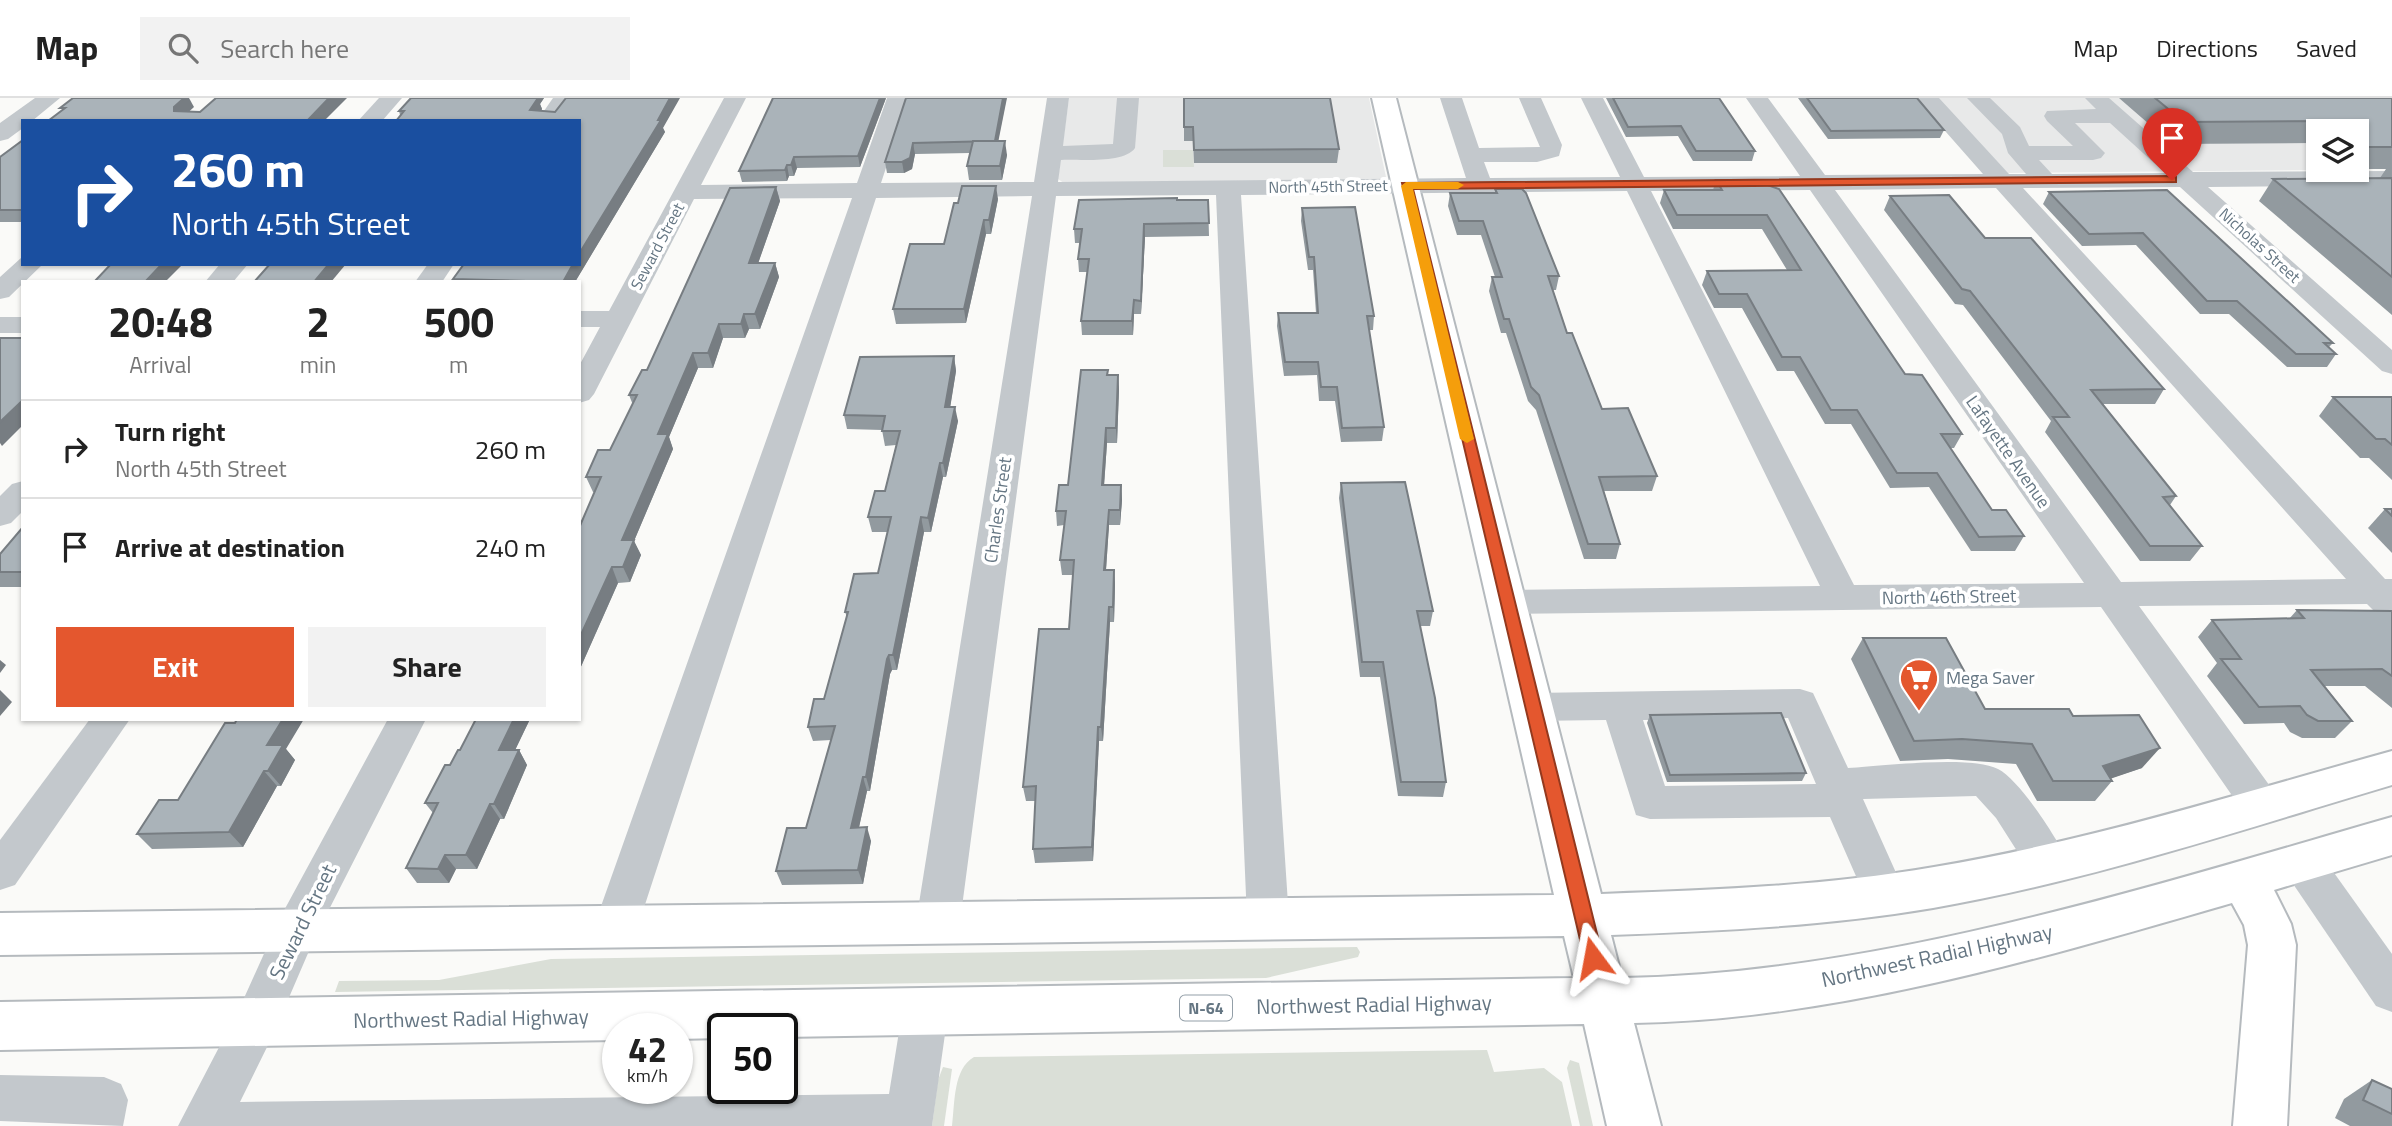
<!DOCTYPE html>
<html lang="en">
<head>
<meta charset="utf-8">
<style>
	:root { --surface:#fff; --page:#f2f2f2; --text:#222; --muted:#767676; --line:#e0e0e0; --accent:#e4572e }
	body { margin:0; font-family:"Titillium Web",sans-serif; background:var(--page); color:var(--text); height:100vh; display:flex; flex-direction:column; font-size:26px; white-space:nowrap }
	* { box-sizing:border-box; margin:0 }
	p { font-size:23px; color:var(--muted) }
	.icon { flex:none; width:38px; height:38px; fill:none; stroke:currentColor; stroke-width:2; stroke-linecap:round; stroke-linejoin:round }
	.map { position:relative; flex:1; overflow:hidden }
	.panel { position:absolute; left:21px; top:182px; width:560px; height:441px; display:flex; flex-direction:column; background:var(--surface); border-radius:0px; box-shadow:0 2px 5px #0004 }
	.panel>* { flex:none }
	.hud { position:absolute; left:21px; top:21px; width:560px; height:147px; border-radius:0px; box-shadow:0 2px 5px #0004; background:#1a4fa0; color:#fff; overflow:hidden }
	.fabs { position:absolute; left:2306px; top:21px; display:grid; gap:14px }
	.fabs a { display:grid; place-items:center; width:63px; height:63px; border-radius:0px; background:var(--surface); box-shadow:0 2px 5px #0004; font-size:35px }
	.speed { position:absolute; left:602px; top:915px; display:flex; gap:14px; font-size:35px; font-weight:700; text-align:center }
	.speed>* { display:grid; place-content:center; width:91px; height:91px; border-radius:50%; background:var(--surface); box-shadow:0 2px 5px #0004; line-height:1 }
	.speed small { font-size:18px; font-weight:400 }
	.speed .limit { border:4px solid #111; border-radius:10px; background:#fff; color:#111 }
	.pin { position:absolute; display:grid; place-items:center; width:60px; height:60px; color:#fff; margin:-72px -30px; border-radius:50% 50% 50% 0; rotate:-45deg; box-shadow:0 0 7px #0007 }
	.pin .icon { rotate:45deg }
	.me { position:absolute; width:77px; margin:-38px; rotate:347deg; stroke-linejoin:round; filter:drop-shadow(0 0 5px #0008) }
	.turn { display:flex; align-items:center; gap:24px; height:147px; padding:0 35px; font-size:32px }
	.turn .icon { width:91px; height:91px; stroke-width:2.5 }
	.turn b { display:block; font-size:49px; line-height:60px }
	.eta { display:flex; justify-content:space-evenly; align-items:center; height:119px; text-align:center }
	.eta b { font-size:42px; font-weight:700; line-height:49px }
	.primary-button { display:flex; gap:14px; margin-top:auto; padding:14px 35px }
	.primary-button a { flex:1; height:80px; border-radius:0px; background:var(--accent); color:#fff; font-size:28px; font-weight:700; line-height:80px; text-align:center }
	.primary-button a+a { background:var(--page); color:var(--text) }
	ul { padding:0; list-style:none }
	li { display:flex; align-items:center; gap:21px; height:98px; padding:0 35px; border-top:2px solid var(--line) }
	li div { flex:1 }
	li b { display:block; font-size:26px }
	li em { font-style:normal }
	header { display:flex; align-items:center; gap:42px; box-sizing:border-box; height:98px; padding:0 35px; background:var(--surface); border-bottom:2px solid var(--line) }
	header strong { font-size:33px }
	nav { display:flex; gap:38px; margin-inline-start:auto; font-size:24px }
	.search { width:490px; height:63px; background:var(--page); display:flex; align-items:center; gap:18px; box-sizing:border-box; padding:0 24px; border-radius:0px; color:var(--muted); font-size:26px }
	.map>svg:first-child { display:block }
</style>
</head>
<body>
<header>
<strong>Map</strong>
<div class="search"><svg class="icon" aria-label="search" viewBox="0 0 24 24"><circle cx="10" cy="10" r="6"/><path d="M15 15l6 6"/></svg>Search here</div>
<nav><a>Map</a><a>Directions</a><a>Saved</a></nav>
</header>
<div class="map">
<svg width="2392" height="1028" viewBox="0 0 2392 1028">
	<rect width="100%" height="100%" fill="#fafaf8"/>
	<!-- built -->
	<g fill="#e8e9e9">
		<path d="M1069,0H1369L1386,79L1382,81L1064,85L1058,81Z"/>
		<path d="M1936,0H2392V71H2357V33H2319V72L2008,75Z"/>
	</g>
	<!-- green -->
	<g fill="#dadfd7">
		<path d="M1163,52H1193L1194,69H1163Z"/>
		<path d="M1357,849L1360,854L1358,859L1266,880L335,894L339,883L439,882L551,861Z"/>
		<path d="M1487,952L1494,974L1544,970L1562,984L1572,1028H952C955,1005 953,971 974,959Z"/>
		<path d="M1570,962L1579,965L1593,1028H1580L1567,970Z"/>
		<path d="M943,969L952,971L944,1028H932L938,982Z"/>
	</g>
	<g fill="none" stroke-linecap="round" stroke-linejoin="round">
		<!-- major casing -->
		<g stroke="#b5babe" stroke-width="4">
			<path id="major" d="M1372,0H1396L1601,796C1712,792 1824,788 1934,769C2090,743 2240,695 2392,653V687C2240,732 2089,783 1933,810C1827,828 1718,833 1611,837L1622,880C1878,876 2148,789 2392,719V757L2274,792L2291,826L2296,847L2287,1028H2233L2248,847L2244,827L2232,805C2042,860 1833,922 1634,925L1661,1028H1607L1584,926L782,939V931H723V940L677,941V931H618V942L0,952V904L1574,880L1564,838L0,857V815L1554,797Z"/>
		</g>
		<!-- minor -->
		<g fill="#c3c8cc" fill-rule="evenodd">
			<path d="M35,0H60L32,23H23V30L8,41L0,43V25Z"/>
			<path d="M379,0H402L382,23H358Z"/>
			<path d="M553,0H575L559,23H537Z"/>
			<path d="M724,0H746L701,87L857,85L887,0H909L881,85L1034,84L1047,0H1069L1063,48L1113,46L1117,0H1139L1135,50C1124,66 1080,61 1061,62L1058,84L1466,80L1440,0H1462L1479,50L1540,49L1519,0H1541L1562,47L1559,58L1537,64H1484L1490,80L1620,79L1581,0H1603L1644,79L1800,78L1746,0H1768L1825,77L1983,76L1916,0H1939L2009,76H2026L2008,55L2002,36L1967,0H1990L2020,29L2029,48H2073L2047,23L2044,18L2047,13L2096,11L2085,0H2109L2193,74L2392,73V87L2208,89L2392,252V276L2382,273L2180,89L2023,90L2385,481H2392V516L2375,514L2367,506L2139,508L2275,695L2281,707L2275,719L2261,723L2247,719L2101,509L1507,516L1495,513L1490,504L1495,495L1507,492L1820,488L1627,93L1241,97L1289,821L1283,834L1268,840L1253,834L1247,821L1216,97L1056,98L960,824L953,837L938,843L923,837L916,824L1032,98L876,100L638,828L631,842L616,847L601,842L594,828L852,100L694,101L594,296L589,302L579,305V268L600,229H579V213H609ZM2075,25H2110L2165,75L2052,76L2039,62H2093L2101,60L2105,55ZM1996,90L2346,481L2121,484L1835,92ZM1810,92L2084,485L1854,487L1651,93Z"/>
			<path d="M21,160L23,166H43L9,199L0,201V179Z"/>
			<path d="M220,166H248L233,184H205Z"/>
			<path d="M428,166H454L442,184H415Z"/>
			<rect x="0" y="219" width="23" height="16"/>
			<path d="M23,383V413L11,425L0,428V398L12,386Z"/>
			<path d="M1800,591L1813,595L1848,670C1882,668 1971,657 1998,671C2020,682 2058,742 2069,765L2063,778L2048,783L2033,778L1996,720L1976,698L1863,701L1906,797L1900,810L1885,815L1870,810L1830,719L1650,721L1636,717L1606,622L1532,623L1519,619L1513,609L1519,599L1532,595ZM1788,620L1816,686L1665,688L1643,622Z"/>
			<path d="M90,621H130L15,787L0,792V742Z"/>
			<path d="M388,621H426L315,839L272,939L240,1004L889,996L902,915L909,900L925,894L941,900L948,915L932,1028H178L240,909L281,818Z"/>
			<path d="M2302,746L2317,751L2392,856V914L2376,908L2287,777L2281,764L2287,751Z"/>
			<path d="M0,977L104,979L121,986L128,1002L123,1028L0,1023Z"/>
		</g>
		<!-- major -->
		<use href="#major" fill="#fff" fill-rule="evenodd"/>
	</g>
	<!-- wall -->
	<g fill="#929a9f">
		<path d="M411,0H544L540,6L542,11L541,13L663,30L665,34L575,184H454L453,181L579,166L400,17L399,13Z"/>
		<path d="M886,0L860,69L797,70L794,78H789L787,83L742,84L739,73Z"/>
		<path d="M906,0L998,43L1007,57L1002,82H969L967,68L970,55L915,56L912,71L904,75H887L885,64Z"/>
		<path d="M1184,0L1339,51L1337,65H1194L1193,43H1184Z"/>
		<path d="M1606,0H1719L1755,53L1752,63H1693L1678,38L1626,39Z"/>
		<path d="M1798,0H1917L1944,32L1940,40L1828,41Z"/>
		<path d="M2119,0H2392V217L2259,103L2273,81L2380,80L2386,71H2357V33H2319V48L2314,45L2172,46Z"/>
		<path d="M23,42V124H0V59Z"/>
		<path d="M1716,82H1753L1905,276L1962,336L1954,350H1950L1992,412L2024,438L2015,453H1971L1929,389L1890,390L1851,326H1825L1794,273H1777L1742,210H1714L1702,187L1707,173L1787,172L1762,131H1673L1660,105L1664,92H1713Z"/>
		<path d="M776,89L780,103L758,165H775L779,179L760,231H749L745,240H723L713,270H698L669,339L673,351L634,443L641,457L630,484L618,485L579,573L594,394H593L586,379L610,352L633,307L629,297Z"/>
		<path d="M1495,91L1559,178L1556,192H1553L1567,235L1602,311L1657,378L1652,393H1604L1620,446L1616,461H1584L1536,312L1528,303L1506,235H1501L1489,193L1492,179H1495L1481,137H1457L1448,108L1450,95H1495Z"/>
		<path d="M2167,92L2333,245L2329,249L2336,256L2327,269H2287L2229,216H2200L2136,147L2082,148L2043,106L2049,94Z"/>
		<path d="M1890,98L1985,140L2164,291L2155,306H2103L2176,398L2170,407L2202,448L2190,463H2140L2045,334L2051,323L1963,207L1955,206L1884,112Z"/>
		<path d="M998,101L991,136H986L966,225L896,226L893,211Z"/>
		<path d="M1177,102H1208L1209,138L1145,139L1141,216H1134L1133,237H1082L1081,223L1087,174H1079L1078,161L1080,145H1075L1074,131Z"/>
		<path d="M1302,110L1374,218L1373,232H1369L1384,329L1382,343L1341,344L1335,303H1319L1317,277L1284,278L1277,228L1278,215H1316L1313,172H1308L1301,123Z"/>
		<path d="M954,258L956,273L950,309L958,323L946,379H943L931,434H924L897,572H892L890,576L870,693H867L859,729L871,743L863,786L782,787L776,773L806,730L831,642L813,643L808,629L824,601L847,519L845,514L878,475L888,434H872L868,419L885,393L896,347L885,348L882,332L847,331L844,317Z"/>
		<path d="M1108,277H1118L1119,291L1117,345H1107L1104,387H1121L1122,402L1120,427H1109L1106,472H1114L1115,486L1114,524H1110L1103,643H1099L1093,763L1035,765L1033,751L1036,703H1026L1023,689L1069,531L1073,477H1062L1060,462L1064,427L1057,428L1056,413L1068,387Z"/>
		<path d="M2333,299H2392V382L2369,360H2360L2319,318Z"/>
		<path d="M1341,385L1433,513L1430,528H1420L1446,684L1443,699L1398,698L1380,579H1360L1339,400Z"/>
		<path d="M2385,411H2392V455L2368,430Z"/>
		<path d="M23,429V489H0V456Z"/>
		<path d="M2297,512L2392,513V610L2365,588H2325L2352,623L2335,640H2302L2290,634L2284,625L2244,626L2207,578L2217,565L2198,539L2212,522L2289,521Z"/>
		<path d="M1863,540L1985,611L2073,618L2142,670L2111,680L2112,683L2095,703H2037L2016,666L1948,661L1900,663L1851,561Z"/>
		<path d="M1650,617L1806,675L1802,683L1667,684L1647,625Z"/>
		<path d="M476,621H530L515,652H519L527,667L504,721H500L477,771H456L449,785H417L406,770L433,715L425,705L460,652Z"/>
		<path d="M235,625L286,651L295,662L281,688H277L243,749L152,751L137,736L178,702Z"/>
		<path d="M2372,982L2392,991V1028H2350L2335,1020L2344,1001Z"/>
	</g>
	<!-- shaded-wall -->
	<g fill="#777d82">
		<path d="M184,0H189L194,9L181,21L174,13V9Z"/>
		<path d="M329,0H347L324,23H307Z"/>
		<path d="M532,0H544L540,6L542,11L535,23L530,12Z"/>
		<path d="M670,0H680L663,30L665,34L575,184H563L573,166H579V156Z"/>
		<path d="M880,0H886L860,69L858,58Z"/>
		<path d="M1003,0H1007L996,55L994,44Z"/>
		<path d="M1005,43L1007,57L1002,82L1000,68Z"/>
		<path d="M913,45L915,56L912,71L904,75L902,64Z"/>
		<path d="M794,59L797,70L794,78L791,67Z"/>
		<path d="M787,67L789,78L787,83L785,72Z"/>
		<path d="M996,88L998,101L991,136L989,122Z"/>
		<path d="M776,89L780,103L753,180L749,165Z"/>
		<path d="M984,122L986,136L966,225L964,211Z"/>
		<path d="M1144,126L1145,139L1141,216V203Z"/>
		<path d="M775,165L779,179L760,231L755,216Z"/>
		<path d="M162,166H183L165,184H145Z"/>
		<path d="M329,166H346L331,184H314Z"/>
		<path d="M1134,202V216L1133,237L1132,223Z"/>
		<path d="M744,216L749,231L745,240L741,226Z"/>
		<path d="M719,226L723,240L713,270L708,255Z"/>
		<path d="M693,255L698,270L669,339L673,351L634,443L641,457L630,484L623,469L622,442L658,336Z"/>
		<path d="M954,258L956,273L948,323L945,309Z"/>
		<path d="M1118,277L1119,291L1117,345L1116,330Z"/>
		<path d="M23,302V327L2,348L0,345V324Z"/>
		<path d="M955,309L958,323L946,379L943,365Z"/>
		<path d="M1106,330L1107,345L1103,402L1102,387Z"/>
		<path d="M940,365L943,379L931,434L928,420Z"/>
		<path d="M1121,387L1122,402L1120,427V412Z"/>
		<path d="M1109,412V427L1105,486L1104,472Z"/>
		<path d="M921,419L924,434L897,572L893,557Z"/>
		<path d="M612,469L618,485L579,573V541Z"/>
		<path d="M1114,472L1115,486L1114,524L1113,509Z"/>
		<path d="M1109,509L1110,524L1103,643L1101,629Z"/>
		<path d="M889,557L892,572L890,576L870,693L866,679L887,561Z"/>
		<path d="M0,562L6,567L0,575Z"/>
		<path d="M0,592L12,604L0,618Z"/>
		<path d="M283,621H304L286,651L295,662L281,688L268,673L267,647Z"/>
		<path d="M514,621H530L508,667L499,652Z"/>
		<path d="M1098,629L1099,643L1093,763L1092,749Z"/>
		<path d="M2160,650L2142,670L2104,683L2103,668Z"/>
		<path d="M519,652L527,667L504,721L494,706Z"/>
		<path d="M264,673L277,688L243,749L229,734Z"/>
		<path d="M863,679L867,693L856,743L851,730Z"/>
		<path d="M490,706L500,721L477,771L466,757Z"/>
		<path d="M867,729L871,743L863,786L858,772Z"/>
		<path d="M445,757L456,771L449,785L438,771Z"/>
	</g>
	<!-- building -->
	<g fill="#aab3b9" stroke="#777d82" stroke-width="2">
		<path d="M73,0H184L174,9V13L200,14L216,0H329L307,23H48L65,10H60Z"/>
		<path d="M411,0H538L530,12L555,14L566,0H670L658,22H661L579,156V23H396L404,13H399Z"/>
		<path d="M773,0H880L858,58L794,59L791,67H787L785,72L739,73Z"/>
		<path d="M906,0H1003L995,43L913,45L910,60L902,64H885Z"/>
		<path d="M1184,0H1330L1339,51L1194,52L1193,29H1184Z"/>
		<path d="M1613,0H1719L1755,53H1696L1681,28L1628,29Z"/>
		<path d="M1807,0H1917L1944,32L1831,33Z"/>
		<path d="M2155,0H2392V49H2363L2357,45V33H2342L2328,23L2184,24Z"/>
		<path d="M23,42V112H0V59Z"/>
		<path d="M973,43H1005L1000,68H967Z"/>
		<path d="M2392,80V179L2273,81Z"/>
		<path d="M1716,82H1753L1779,91L1905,276L1922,277L1962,336H1941L1992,412H2006L2024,438L1979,439L1937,375H1897L1857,312H1831L1800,259H1782L1747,196H1719L1707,173L1801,172L1767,117H1677L1664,92H1722Z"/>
		<path d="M962,88H996L989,122H984L964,211H893L910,146H944L954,105H958Z"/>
		<path d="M776,89L749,165H775L755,216H744L741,226H719L708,255H693L658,336H668L622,442H634L623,469H612L579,541V430L601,379H586L598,352H610L637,297H629L642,272H647L730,90Z"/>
		<path d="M1495,91H1522L1526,95L1559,178H1548L1567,235H1572L1602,311L1628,310L1657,378L1599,379L1620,446H1588L1539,297L1531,289L1509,221H1504L1492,179H1502L1483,123H1459L1450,95H1497Z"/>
		<path d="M2167,92L2333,245H2324L2336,256H2296L2237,203H2207L2143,135L2089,136L2049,94Z"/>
		<path d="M1949,97L1985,140H2031L2164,291L2091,292L2176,398L2163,399L2202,448H2150L2053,319H2069L1970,193L1962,191L1890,98Z"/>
		<path d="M1177,100V102H1208L1209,125L1144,126L1141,203L1134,202L1132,223H1081L1089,161H1078L1082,131H1074L1079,102Z"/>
		<path d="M1355,109L1374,218H1367L1384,329L1342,330L1337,289H1321L1318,264H1285L1278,215H1318L1314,159H1309L1302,110Z"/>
		<path d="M111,166H162L145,184H94Z"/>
		<path d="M270,166H329L314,184H254Z"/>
		<path d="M464,166H573L563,184L453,181Z"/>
		<path d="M0,240H23V302L0,324Z"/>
		<path d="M954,258L945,309H955L943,365H940L928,420L921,419L893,557H889L887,561L866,679H863L851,730L867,729L858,772L776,773L787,730H806L835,628L808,629L814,601H824L848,514H845L854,476L878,475L891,419H868L875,393H885L900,333H882L885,318L844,317L860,259Z"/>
		<path d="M1081,272H1108L1107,277H1118L1116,330H1106L1102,387H1121L1120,412H1109L1104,472H1114L1113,509H1109L1101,629H1098L1092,749L1033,751L1036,688L1023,689L1036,560L1039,531H1069L1074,462H1060L1066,413H1056L1059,387H1068Z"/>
		<path d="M2333,299H2392V347L2385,341H2376Z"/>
		<path d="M1405,384L1433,513H1417L1435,600L1446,684H1401L1383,564H1362L1341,385Z"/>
		<path d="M2385,411H2392V418Z"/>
		<path d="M23,429V474H0V456Z"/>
		<path d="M2297,512L2392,513V578L2382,571L2311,572L2352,623H2318L2307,617L2300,608L2259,609L2221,561H2241L2212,522L2304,520Z"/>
		<path d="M1863,540H1946L1985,611H2069L2073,618L2139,617L2160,650L2103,668L2112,683H2053L2032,646L1962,641L1914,643Z"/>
		<path d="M1781,615L1806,675L1670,677L1650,617Z"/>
		<path d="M237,621H283L267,647H283L268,673H264L229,734L137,736L159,702H178L225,625H235Z"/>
		<path d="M476,621H514L499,652H519L494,706H490L466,757H445L438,771L406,770L438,705H425L445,667H450L458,652H460Z"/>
		<path d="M2372,982L2392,991V1016L2363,1002Z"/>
	</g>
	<!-- route -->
	<path fill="#e4572e" stroke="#94391e" stroke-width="2" d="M2172,78L2176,79V84L1413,91L1603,860L1600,867L1593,870L1586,867L1402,85Z"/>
	<!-- slow -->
	<path fill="#f59e0b" d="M1406,84H1458L1464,87L1458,91H1413L1474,341L1467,345L1460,341L1401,88Z"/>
	<!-- icons -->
	<defs>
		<g id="supermarket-pin" transform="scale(2.0125)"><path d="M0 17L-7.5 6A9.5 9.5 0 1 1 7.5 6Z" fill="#e4572e" stroke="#fff"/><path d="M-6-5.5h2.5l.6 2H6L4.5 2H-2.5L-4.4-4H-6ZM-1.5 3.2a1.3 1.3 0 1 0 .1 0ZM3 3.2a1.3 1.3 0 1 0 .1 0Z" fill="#fff"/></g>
	</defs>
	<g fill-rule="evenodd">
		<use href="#supermarket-pin" x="1919" y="580"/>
	</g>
	<g text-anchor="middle" stroke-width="7" stroke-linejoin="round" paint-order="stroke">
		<!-- far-street labels -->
		<g font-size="16" fill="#657683" stroke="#fff">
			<text transform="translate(1328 88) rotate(-1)" y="6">North 45th Street</text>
			<text transform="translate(2260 147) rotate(42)" y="6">Nicholas Street</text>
			<text transform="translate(657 148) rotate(-62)" y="6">Seward Street</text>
		</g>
		<!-- shield labels -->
		<rect fill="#fff" stroke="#939fa8" stroke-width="2" x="1180" y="897.5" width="52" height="25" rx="5"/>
		<g font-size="16" font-weight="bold" fill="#657683">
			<text x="1206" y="916">N-64</text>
		</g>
		<!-- street labels -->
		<g font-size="18" fill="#657683" stroke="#fff">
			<text transform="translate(2008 354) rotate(55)" y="6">Lafayette Avenue</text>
			<text transform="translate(998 412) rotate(-82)" y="6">Charles Street</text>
			<text transform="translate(1949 499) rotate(-1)" y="6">North 46th Street</text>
		</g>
		<!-- poi labels -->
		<g font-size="18" fill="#657683" stroke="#fff" text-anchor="start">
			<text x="1946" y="586">Mega Saver</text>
		</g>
		<!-- near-street labels -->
		<g font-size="21" fill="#657683" stroke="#fff">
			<text transform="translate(303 824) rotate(-64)" y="7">Seward Street</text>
			<text transform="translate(1937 858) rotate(-12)" y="7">Northwest Radial Highway</text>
			<text transform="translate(1374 907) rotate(-1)" y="7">Northwest Radial Highway</text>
			<text transform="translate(471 921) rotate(-1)" y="7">Northwest Radial Highway</text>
		</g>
	</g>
</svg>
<div class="fabs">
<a><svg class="icon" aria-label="layers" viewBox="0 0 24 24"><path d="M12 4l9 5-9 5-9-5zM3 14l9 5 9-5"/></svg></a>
</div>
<div class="speed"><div>42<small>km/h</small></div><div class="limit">50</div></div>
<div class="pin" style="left:2172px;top:82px;background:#d93025"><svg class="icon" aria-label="arrive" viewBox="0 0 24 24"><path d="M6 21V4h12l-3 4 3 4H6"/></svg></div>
<svg class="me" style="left:1593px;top:860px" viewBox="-20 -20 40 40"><path d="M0-17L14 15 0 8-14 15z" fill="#e4572e" stroke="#fff" stroke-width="4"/></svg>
<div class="hud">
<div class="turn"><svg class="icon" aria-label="right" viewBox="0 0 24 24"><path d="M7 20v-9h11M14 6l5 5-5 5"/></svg><div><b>260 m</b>North 45th Street</div></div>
</div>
<section class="panel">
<div class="eta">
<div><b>20:48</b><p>Arrival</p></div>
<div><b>2</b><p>min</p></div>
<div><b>500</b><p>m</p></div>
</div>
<ul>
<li><svg class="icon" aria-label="right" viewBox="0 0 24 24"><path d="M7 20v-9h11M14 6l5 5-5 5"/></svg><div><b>Turn right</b><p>North 45th Street</p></div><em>260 m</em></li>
<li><svg class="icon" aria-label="arrive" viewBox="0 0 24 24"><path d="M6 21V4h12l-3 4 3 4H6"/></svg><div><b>Arrive at destination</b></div><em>240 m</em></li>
</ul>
<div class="primary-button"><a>Exit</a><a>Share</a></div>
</section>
</div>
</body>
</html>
